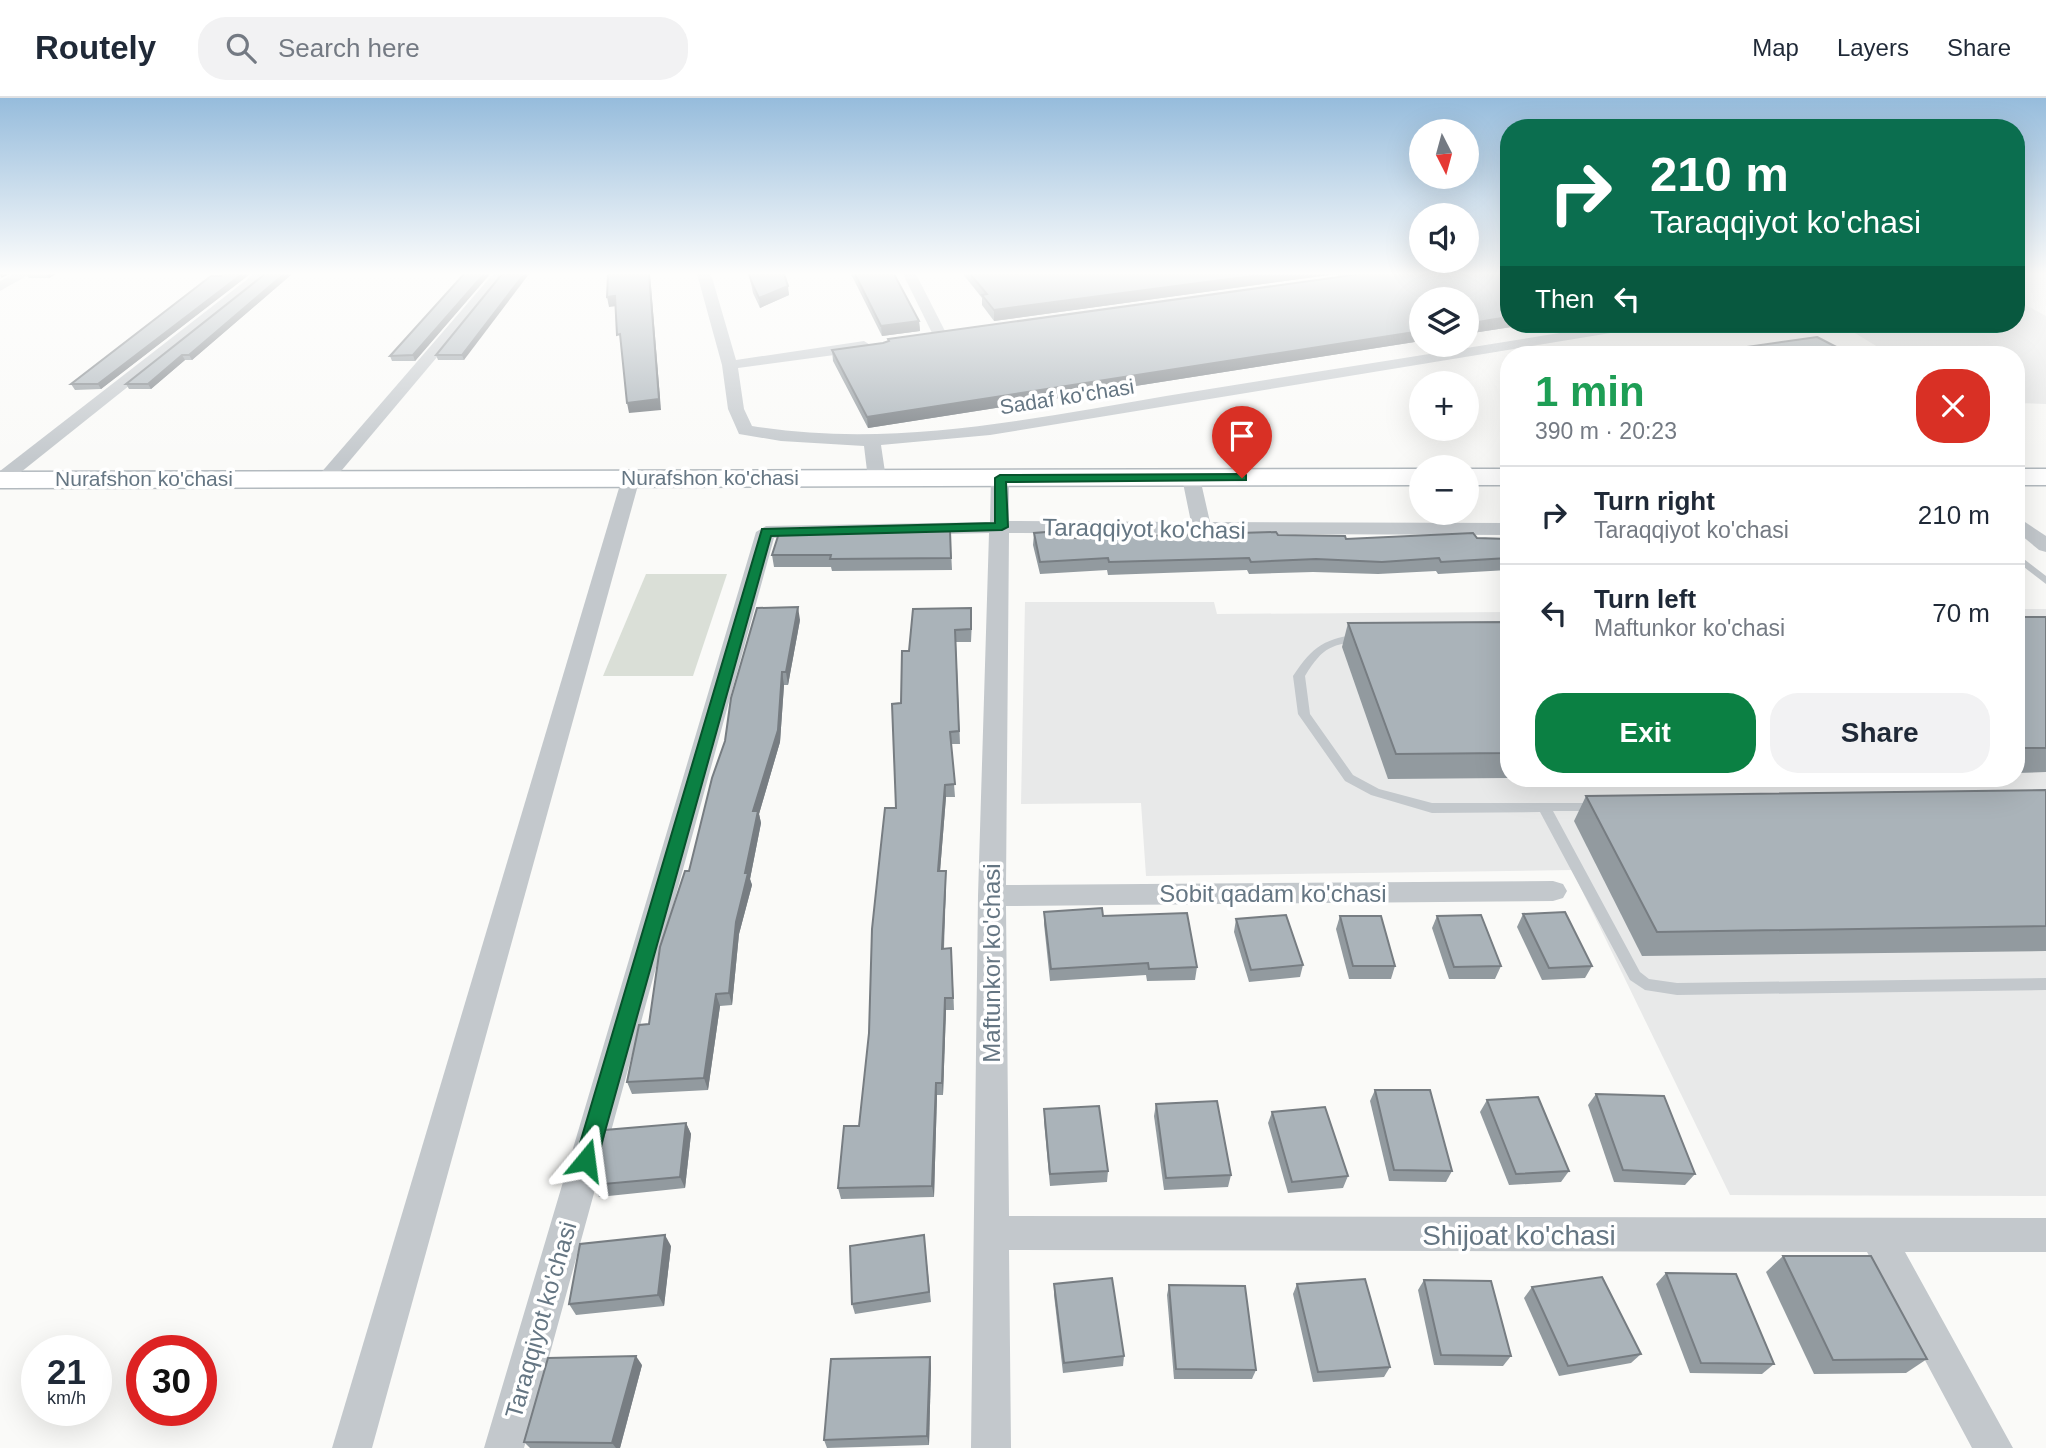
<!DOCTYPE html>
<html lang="en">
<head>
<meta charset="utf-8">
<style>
	:root { --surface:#fff; --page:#f2f2f3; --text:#1f2937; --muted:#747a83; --line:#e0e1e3; --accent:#0b8043 }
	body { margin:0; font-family:Helvetica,sans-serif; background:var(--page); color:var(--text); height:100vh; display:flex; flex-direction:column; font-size:26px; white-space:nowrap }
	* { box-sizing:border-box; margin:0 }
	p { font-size:23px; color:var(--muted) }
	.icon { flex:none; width:38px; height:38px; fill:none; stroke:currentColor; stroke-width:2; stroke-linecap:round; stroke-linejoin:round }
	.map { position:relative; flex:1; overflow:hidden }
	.panel { position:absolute; left:1500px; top:248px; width:525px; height:441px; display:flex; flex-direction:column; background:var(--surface); border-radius:28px; box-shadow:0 7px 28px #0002 }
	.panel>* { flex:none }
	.hud { position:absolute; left:1500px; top:21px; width:525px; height:214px; border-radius:28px; box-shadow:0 7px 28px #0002; background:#0b6e4f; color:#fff; overflow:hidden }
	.needle { width:46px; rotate:174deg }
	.controls { position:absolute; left:1409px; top:21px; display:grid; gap:14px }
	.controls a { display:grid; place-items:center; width:70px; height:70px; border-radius:50%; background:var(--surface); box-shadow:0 7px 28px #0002; font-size:35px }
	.speed { position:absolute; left:21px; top:1237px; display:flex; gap:14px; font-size:35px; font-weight:700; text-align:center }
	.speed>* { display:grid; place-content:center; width:91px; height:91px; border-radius:50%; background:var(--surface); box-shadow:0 7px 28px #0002; line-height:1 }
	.speed small { font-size:18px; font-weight:400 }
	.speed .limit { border:10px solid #d22; background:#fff; color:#111 }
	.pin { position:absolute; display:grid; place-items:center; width:60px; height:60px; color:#fff; margin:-72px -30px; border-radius:50% 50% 50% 0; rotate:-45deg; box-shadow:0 0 7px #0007 }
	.pin .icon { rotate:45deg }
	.me { position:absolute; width:77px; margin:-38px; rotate:16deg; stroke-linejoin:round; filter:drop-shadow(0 0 5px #0008) }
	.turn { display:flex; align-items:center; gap:24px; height:147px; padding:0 35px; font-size:32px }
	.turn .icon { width:91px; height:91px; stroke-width:2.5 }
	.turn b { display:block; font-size:49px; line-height:60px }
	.then { display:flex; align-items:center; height:66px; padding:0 35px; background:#0003; gap:14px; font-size:26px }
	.round { display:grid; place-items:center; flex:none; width:74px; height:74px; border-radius:28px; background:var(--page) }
	.summary { display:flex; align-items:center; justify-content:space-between; height:119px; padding:0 35px }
	h1 { font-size:42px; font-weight:700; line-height:52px; color:#1e9e55 }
	.button { display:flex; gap:14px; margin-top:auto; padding:14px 35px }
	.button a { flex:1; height:80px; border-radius:28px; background:var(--accent); color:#fff; font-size:28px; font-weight:700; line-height:80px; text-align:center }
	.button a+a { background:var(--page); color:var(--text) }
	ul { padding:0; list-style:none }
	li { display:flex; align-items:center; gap:21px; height:98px; padding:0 35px; border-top:2px solid var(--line) }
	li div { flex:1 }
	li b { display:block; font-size:26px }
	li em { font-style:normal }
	header { display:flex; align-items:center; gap:42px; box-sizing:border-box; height:98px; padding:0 35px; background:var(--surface); border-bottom:2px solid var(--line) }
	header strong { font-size:33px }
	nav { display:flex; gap:38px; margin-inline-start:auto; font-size:24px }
	.search { width:490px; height:63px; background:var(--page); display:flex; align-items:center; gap:18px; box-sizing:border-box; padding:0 24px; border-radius:28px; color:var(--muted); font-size:26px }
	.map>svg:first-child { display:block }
</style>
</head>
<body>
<header>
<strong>Routely</strong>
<div class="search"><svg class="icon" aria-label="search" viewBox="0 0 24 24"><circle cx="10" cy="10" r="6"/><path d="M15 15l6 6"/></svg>Search here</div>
<nav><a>Map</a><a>Layers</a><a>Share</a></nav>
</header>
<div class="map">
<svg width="2046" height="1350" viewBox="0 0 2046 1350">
	<rect width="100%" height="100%" fill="#fafaf8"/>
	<!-- built -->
	<g fill="#e8e9e9">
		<path d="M2016,202L2046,218V306L2016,305V257H1891L1840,226H2016Z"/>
		<path d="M1025,504H1214L1217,516L1508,514V681H2016V511H2046V1098L1730,1097L1572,772L1146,778L1141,705L1021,706Z"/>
	</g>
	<!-- green -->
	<path fill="#dadfd7" d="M646,476H727L693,578H603Z"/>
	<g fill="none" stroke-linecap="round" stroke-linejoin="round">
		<!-- secondary casing -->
		<g stroke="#b3babf" stroke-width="3">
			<g id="secondary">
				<path d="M1421,371V387L0,390V374Z"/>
				<rect x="1466" y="371" width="42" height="16"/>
				<rect x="2016" y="371" width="30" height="16"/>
			</g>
		</g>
		<!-- lane -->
		<g fill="#c3c8cc" fill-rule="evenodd">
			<path d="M2016,455L2046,478V486L2016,463Z"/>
			<path d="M1361,536L1365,537L1366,539L1365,541C1331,548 1324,547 1305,578L1310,616L1353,677L1379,691L1432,705H1602L1604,708L1598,713H1553L1640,874L1649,881L1677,885L2046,880V892L1677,897L1645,892L1630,882L1540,714L1432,715L1371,697L1345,683L1298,616L1293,578C1313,548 1325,540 1361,536Z"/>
		</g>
		<!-- street -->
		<g fill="#c3c8cc" fill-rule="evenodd">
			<path d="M14,176H30L0,193V183Z"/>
			<path d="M254,176H269L6,386L0,387V373Z"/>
			<path d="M493,176H507L331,385H319L316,381L319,377Z"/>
			<path d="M697,176H711L736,262L864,243L872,248L864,253L738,270L744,311L752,328C890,351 1030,321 1166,298C1316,274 1466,250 1616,226H1648L1641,230L990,337L881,347L886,381L877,386L868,381L864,348L781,343L739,336L728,311L722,267Z"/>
			<path d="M903,176H916L947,237L945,240L940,241L933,237Z"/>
			<path d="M1335,176H1350L1355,180L1348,184Z"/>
			<path d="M631,375L640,380L372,1350H332L622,380Z"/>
			<path d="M1000,375L1009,380V423L1191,424L1182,380L1191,375L1200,380L1210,424L1508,425V437L1009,435L1006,787L1553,783L1563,786L1567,793L1563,800L1553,803L1006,808L1009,1118L2046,1120V1154H1905L2013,1350H1972L1867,1154L1009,1152L1011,1350H971L978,798L989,435L774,440L524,1350H484L756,434L766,428L990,424L991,380Z"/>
			<path d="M2016,418L2046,438V454L2039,452L2016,433Z"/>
		</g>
		<!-- secondary -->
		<use href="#secondary" fill="#fff" fill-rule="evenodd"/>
	</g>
	<!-- wall -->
	<g fill="#929a9f">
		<path d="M26,176H56L49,180H29Z"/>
		<path d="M224,176H250L101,291L75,292L71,286Z"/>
		<path d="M265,176H292L192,262H185L151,291H129L126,286Z"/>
		<path d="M464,176H490L415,263H392L390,258Z"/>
		<path d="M502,176L464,262H438L436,257Z"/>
		<path d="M749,176H784L789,197L760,210L753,195Z"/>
		<path d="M851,176H894L919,223L920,233L882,238Z"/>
		<path d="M963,176H1336L994,223L982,207V200Z"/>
		<path d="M1360,176H1508V226H1530L1466,236V201H1421V243L868,330L833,263L832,252L888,244V241Z"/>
		<path d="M950,433L952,472L832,473L831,469H774L772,457Z"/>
		<path d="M1034,435L1074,440L1278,437L1346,441H1508V472L1438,476L1436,473L1378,476L1313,474L1249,476L1247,472L1108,477L1107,472L1040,476L1033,447Z"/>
		<path d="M2016,519H2046V674L2016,675Z"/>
		<path d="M800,522L788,587H784L780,644L759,716L761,725L750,781L752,787L739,836L732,907L720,908L708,992L632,996L627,984L649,926L689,773L725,643Z"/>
		<path d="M972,522L971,544H956L960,646H951L955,699H946L940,773H946V786L944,851L952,863L954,912H946L943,997H937L934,1099L841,1101L838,1090L859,1028L896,710L901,605L909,553Z"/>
		<path d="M1508,524V680L1388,681L1342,549L1348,525Z"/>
		<path d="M2046,692V853L1642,858L1574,723L1586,698Z"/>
		<path d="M1044,814L1103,818L1197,869L1195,882L1147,883L1146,877L1050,883L1044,826Z"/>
		<path d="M1523,816L1592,868L1585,880L1542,882L1517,829Z"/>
		<path d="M1340,818L1395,868L1391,881H1349L1336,831Z"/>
		<path d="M1437,818L1501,868L1495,881H1449L1432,830Z"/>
		<path d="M1236,821L1303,867L1300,879L1249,884L1234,834Z"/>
		<path d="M1375,992L1452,1073L1446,1084L1389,1083L1370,1003Z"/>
		<path d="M1596,996L1695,1076L1685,1087L1614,1084L1588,1007Z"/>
		<path d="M1487,1002L1569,1073L1561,1084L1509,1087L1480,1014Z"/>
		<path d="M1156,1006L1231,1077L1228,1089L1164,1092L1154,1018Z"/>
		<path d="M1044,1011L1108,1073L1107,1084L1050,1088L1044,1023Z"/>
		<path d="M1272,1014L1348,1078L1343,1090L1288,1095L1268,1025Z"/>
		<path d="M686,1025L691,1036L685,1090L599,1099L593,1087Z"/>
		<path d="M924,1137L931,1204L855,1216L852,1206Z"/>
		<path d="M671,1148L664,1208L576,1217L569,1206Z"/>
		<path d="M1783,1158L1927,1261L1906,1275L1814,1276L1766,1174Z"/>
		<path d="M1666,1175L1774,1266L1762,1276L1690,1275L1656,1186Z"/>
		<path d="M1424,1182L1511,1258L1503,1268L1434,1267L1418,1192Z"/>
		<path d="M1054,1186L1124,1258L1123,1268L1063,1275L1054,1197Z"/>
		<path d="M1297,1186L1390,1269L1384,1279L1313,1284L1293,1196Z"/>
		<path d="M1169,1187L1256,1272L1252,1281H1174L1167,1197Z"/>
		<path d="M1532,1189L1641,1256L1631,1265L1559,1278L1524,1200Z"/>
		<path d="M930,1259L931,1269L929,1347L827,1350L824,1342Z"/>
		<path d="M642,1267L620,1350H530L524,1344Z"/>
	</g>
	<!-- shaded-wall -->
	<g fill="#777d82">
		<path d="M0,176H10L1,180Z"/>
		<path d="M46,176H56L49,180Z"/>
		<path d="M242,176H250L101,291L98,286Z"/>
		<path d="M284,176H292L192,262L189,257Z"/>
		<path d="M484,176H490L415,263L413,257Z"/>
		<path d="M524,176H529L464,262L462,257Z"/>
		<path d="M649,176H650L661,312L629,315L627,305Z"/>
		<path d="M1267,176H1336L994,223V212Z"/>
		<path d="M788,188L789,197L760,210L759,200Z"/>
		<path d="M615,198L617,208L609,209L607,199Z"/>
		<path d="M1508,219V226H1530L1466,236V226Z"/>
		<path d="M919,223L920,233L882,238L881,228Z"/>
		<path d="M1421,233V243L868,330L867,319Z"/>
		<path d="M182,257L185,262L151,291L148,286Z"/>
		<path d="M798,509L800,522L788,587L786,574Z"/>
		<path d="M782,574L784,587L780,644L759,716L761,725L750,781L752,787L739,836L732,907L729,895L736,824L745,775L753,713Z"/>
		<path d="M945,687L946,699L939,786L938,773Z"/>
		<path d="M946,773V786L943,863L942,851Z"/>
		<path d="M716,896L720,908L708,992L704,980Z"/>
		<path d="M945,900L946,912L943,997L942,985Z"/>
		<path d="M936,985L937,997L934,1099L932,1088Z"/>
		<path d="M686,1025L691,1036L685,1090L680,1079Z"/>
		<path d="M665,1137L671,1148L664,1208L658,1197Z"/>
		<path d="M636,1258L642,1267L620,1350H616L612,1345Z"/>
		<path d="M930,1259L931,1269L929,1347L927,1338Z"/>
	</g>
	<!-- building -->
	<g fill="#aab3b9" stroke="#777d82" stroke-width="2">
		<path d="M224,176H242L98,286H71L211,178H221Z"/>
		<path d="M265,176H284L189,257H182L148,286H126Z"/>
		<path d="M464,176H484L413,257L390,258Z"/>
		<path d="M502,176H524L462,257H436Z"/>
		<path d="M608,176H649L659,301L627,305L620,236L617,237L615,198L607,199Z"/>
		<path d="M749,176H784L788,188L759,200L752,185Z"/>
		<path d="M855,176H894L919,223L881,228Z"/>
		<path d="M970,176H1267L994,212L982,197L987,196Z"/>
		<path d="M1360,176H1508V219L1466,226V201H1421V233L867,319L832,252L883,245L889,243L888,241Z"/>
		<path d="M1817,239L1848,255L1833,257H1691Z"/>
		<path d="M1072,432L1074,440L1276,434L1278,437L1345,438L1346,441L1473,435L1477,440L1508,441V460L1441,464L1439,460L1382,464L1316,461L1251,464L1249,460L1109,464L1108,460L1040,464L1034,435Z"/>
		<path d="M950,433L951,460L830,461L831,457H772L779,435Z"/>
		<path d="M798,509L786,574H782L778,632L753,713H758L745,775H748L736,824L729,895L716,896L704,980L627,984L639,927L649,926L660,849L685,773H689L712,680L725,643L731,600L757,510Z"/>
		<path d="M971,510V531L955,532L959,633L950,634L955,686L945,687L938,773H946L942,851L951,850L953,900H945L942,985H936L932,1088L838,1090L844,1028H859L869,935L872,831L880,756L885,710H896L892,606L901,605L902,553H909L913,511Z"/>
		<rect x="2016" y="519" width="30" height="131"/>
		<path d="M1508,524V655L1396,656L1348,525Z"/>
		<path d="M2046,692V828L1657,834L1586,698Z"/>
		<path d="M1102,810L1103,818L1187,815L1197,869L1149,871L1148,865L1051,871L1044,814Z"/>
		<path d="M1565,814L1592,868L1549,870L1523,816Z"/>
		<path d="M1286,817L1303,867L1251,872L1236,821Z"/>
		<path d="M1481,817L1501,868L1454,869L1437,818Z"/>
		<path d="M1340,818H1381L1395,868H1353Z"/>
		<path d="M1375,992H1430L1452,1073L1394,1072Z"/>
		<path d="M1596,996L1664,998L1695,1076L1623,1072Z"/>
		<path d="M1538,999L1569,1073L1516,1076L1487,1002Z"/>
		<path d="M1217,1003L1231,1077L1166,1080L1156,1006Z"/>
		<path d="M1099,1008L1108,1073L1050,1076L1044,1011Z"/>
		<path d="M1325,1009L1348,1078L1292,1084L1272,1014Z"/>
		<path d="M686,1025L680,1079L593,1087L605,1032Z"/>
		<path d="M665,1137L658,1197L569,1206L580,1146Z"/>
		<path d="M924,1137L929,1194L852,1206L850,1148Z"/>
		<path d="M1783,1158H1871L1927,1261L1833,1262Z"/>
		<path d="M1666,1175L1736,1176L1774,1266L1701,1265Z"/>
		<path d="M1602,1179L1641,1256L1568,1268L1532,1189Z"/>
		<path d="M1112,1180L1124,1258L1064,1265L1054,1186Z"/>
		<path d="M1365,1181L1390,1269L1318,1274L1297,1186Z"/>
		<path d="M1424,1182L1491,1183L1511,1258L1441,1257Z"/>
		<path d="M1169,1187L1245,1188L1256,1272L1176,1271Z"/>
		<path d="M636,1258L612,1345L524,1344L548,1260Z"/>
		<path d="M930,1259L927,1338L824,1342L831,1261Z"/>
	</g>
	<!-- sky -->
	<linearGradient id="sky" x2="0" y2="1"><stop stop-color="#96bcdc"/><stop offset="0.48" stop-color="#fdfdfc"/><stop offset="1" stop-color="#fdfdfc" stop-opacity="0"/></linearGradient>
	<rect width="2046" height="365" fill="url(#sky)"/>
	<!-- route -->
	<path fill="#0b8043" stroke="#07532c" stroke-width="2" d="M1242,376L1246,377V382L1006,384L1008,429L1002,432L771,438L597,1062L594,1069L586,1072L579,1069L575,1062L762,431L995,425V380L1000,377Z"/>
	<g text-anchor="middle" stroke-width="7" stroke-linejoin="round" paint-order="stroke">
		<!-- far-street labels -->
		<g font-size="21" fill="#657683" stroke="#fff">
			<text transform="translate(1067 299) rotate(-9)" y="7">Sadaf ko'chasi</text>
			<text x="710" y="387">Nurafshon ko'chasi</text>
			<text x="144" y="388">Nurafshon ko'chasi</text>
		</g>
		<!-- street labels -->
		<g font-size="24" fill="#657683" stroke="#fff">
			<text transform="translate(1144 431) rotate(1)" y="8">Taraqqiyot ko'chasi</text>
			<text x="1273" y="804">Sobit qadam ko'chasi</text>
			<text transform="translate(992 865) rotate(-90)" y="8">Maftunkor ko'chasi</text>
			<text transform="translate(541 1222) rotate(-74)" y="8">Taraqqiyot ko'chasi</text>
		</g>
		<!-- near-street labels -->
		<g font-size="28" fill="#657683" stroke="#fff">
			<text x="1519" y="1147">Shijoat ko'chasi</text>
		</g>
	</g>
</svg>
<div class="controls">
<a><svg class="needle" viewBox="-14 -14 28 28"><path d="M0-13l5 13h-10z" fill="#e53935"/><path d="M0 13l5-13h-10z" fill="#747a83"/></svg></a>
<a><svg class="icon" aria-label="sound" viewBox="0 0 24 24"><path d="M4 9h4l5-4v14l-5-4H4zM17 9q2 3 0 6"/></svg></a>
<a><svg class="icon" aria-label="layers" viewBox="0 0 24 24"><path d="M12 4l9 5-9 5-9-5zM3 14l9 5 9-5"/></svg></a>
<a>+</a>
<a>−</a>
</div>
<div class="speed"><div>21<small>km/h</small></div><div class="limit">30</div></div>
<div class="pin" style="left:1242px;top:380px;background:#d93025"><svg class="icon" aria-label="arrive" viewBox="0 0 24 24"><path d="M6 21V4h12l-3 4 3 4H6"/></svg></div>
<svg class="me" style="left:586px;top:1062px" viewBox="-20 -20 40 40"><path d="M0-17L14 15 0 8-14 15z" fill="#0b8043" stroke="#fff" stroke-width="4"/></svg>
<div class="hud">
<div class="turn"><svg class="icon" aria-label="right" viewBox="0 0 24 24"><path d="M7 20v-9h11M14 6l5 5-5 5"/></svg><div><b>210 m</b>Taraqqiyot ko'chasi</div></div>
<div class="then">Then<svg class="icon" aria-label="left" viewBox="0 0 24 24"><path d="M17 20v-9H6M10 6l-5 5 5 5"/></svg></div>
</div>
<section class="panel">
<div class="summary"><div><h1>1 min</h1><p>390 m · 20:23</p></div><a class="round" style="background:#d93025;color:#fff"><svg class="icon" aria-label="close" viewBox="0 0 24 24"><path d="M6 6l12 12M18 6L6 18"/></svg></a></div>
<ul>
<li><svg class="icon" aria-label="right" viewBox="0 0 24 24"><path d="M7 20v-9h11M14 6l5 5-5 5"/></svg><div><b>Turn right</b><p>Taraqqiyot ko'chasi</p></div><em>210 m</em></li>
<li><svg class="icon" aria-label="left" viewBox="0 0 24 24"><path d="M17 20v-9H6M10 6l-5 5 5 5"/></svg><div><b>Turn left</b><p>Maftunkor ko'chasi</p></div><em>70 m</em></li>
</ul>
<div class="button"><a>Exit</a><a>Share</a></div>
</section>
</div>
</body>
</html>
